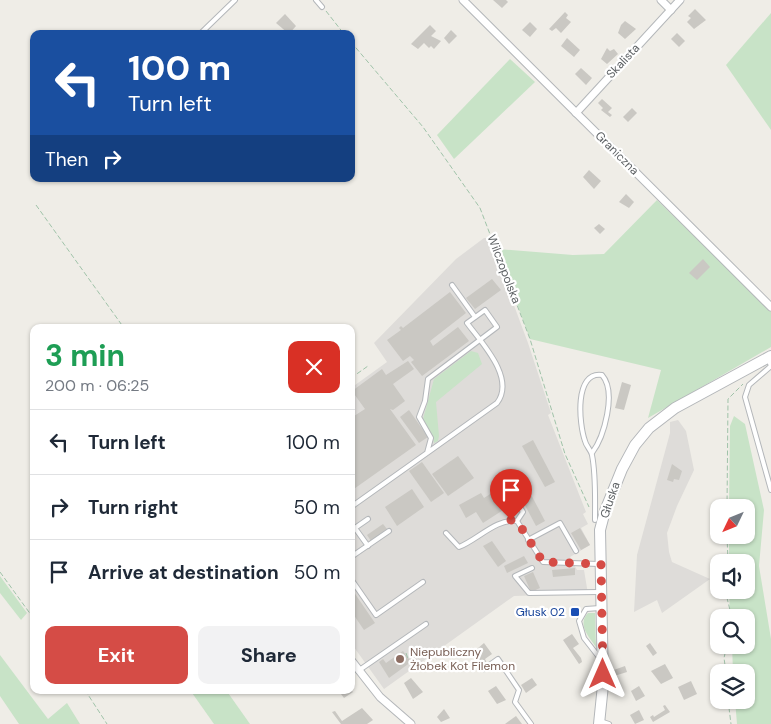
<!DOCTYPE html>
<html lang="en">
<head>
<meta charset="utf-8">
<style>
	:root { --surface:#fff; --page:#f2f2f3; --text:#1f2937; --muted:#747a83; --line:#e0e1e3; --accent:#d54c46 }
	body { margin:0; font-family:"DM Sans",sans-serif; background:var(--page); color:var(--text); height:100vh; display:flex; flex-direction:column; font-size:19px; white-space:nowrap }
	* { box-sizing:border-box; margin:0 }
	p { font-size:16px; color:var(--muted) }
	.icon { flex:none; width:28px; height:28px; fill:none; stroke:currentColor; stroke-width:2; stroke-linecap:round; stroke-linejoin:round }
	.map { position:relative; flex:1; overflow:hidden }
	.panel { position:absolute; left:30px; top:324px; width:325px; height:370px; display:flex; flex-direction:column; background:var(--surface); border-radius:10px; box-shadow:0 1px 4px #0004 }
	.panel>* { flex:none }
	.hud { position:absolute; left:30px; top:30px; width:325px; height:152px; border-radius:10px; box-shadow:0 1px 4px #0004; background:#1a4fa0; color:#fff; overflow:hidden }
	.needle { width:32px; rotate:227deg }
	.controls { position:absolute; left:710px; top:499px; display:grid; gap:10px }
	.controls a { display:grid; place-items:center; width:45px; height:45px; border-radius:10px; background:var(--surface); box-shadow:0 1px 4px #0004; font-size:25px }
	.pin { position:absolute; display:grid; place-items:center; width:42px; height:42px; color:#fff; margin:-51px -21px; border-radius:50% 50% 50% 0; rotate:-45deg; box-shadow:0 0 5px #0007 }
	.pin .icon { rotate:45deg }
	.me { position:absolute; width:55px; margin:-28px; rotate:0deg; stroke-linejoin:round; filter:drop-shadow(0 0 4px #0008) }
	.turn { display:flex; align-items:center; gap:18px; height:105px; padding:0 15px; font-size:22px }
	.turn .icon { width:65px; height:65px; stroke-width:2.5 }
	.turn b { display:block; font-size:35px; line-height:42px }
	.then { display:flex; align-items:center; height:48px; padding:0 15px; background:#0003; gap:10px; font-size:19px }
	.round { display:grid; place-items:center; flex:none; width:52px; height:52px; border-radius:10px; background:var(--page) }
	.summary { display:flex; align-items:center; justify-content:space-between; height:85px; padding:0 15px }
	h1 { font-size:30px; font-weight:700; line-height:38px; color:#1e9e55 }
	.primary-button { display:flex; gap:10px; margin-top:auto; padding:10px 15px }
	.primary-button a { flex:1; height:58px; border-radius:10px; background:var(--accent); color:#fff; font-size:20px; font-weight:700; line-height:58px; text-align:center }
	.primary-button a+a { background:var(--page); color:var(--text) }
	ul { padding:0; list-style:none }
	li { display:flex; align-items:center; gap:15px; height:65px; padding:0 15px; border-top:1px solid var(--line) }
	li div { flex:1 }
	li b { display:block; font-size:19px }
	li em { font-style:normal }
	.map>svg:first-child { display:block }
</style>
</head>
<body>
<div class="map">
<svg width="771" height="724" viewBox="0 0 771 724">
	<rect width="100%" height="100%" fill="#efede7"/>
	<!-- industrial -->
	<g fill="#dedcd9">
		<path d="M484,238H487L501,272L502,282L506,284L528,343L551,413L548,415L586,512L583,514L588,524L581,528L590,545L570,557L577,570H584L588,594L514,596L384,689L351,643V388L387,362L374,343L456,259Z"/>
		<path d="M678,420L686,431L694,470L677,506L667,533L669,552L672,562L710,579L662,613L657,600L634,612L637,555L670,433V422Z"/>
	</g>
	<!-- green -->
	<g fill="#c8e3c7">
		<path d="M771,13V130L726,65Z"/>
		<path d="M510,59L535,82L454,159L437,135Z"/>
		<path d="M657,200L771,311V347L648,418L661,370L530,339L497,249L573,255L604,254Z"/>
		<path d="M471,351L478,353L482,364L436,402L439,436L438,441L434,443L433,437L423,419L434,379Z"/>
		<path d="M734,416L745,424L764,510L759,566L771,639V724H737L735,700H746V672H733L732,645H746V618L730,617L729,590H746V562H729V535H746V508L729,507L730,426Z"/>
		<path d="M0,576L27,613L21,620L0,593Z"/>
		<path d="M588,613H595L596,647C589,637 577,624 588,613Z"/>
		<path d="M0,655L48,719L67,703L80,724H19L0,696Z"/>
		<path d="M190,690H226L250,724H214Z"/>
	</g>
	<!-- building -->
	<g fill="#cac8c3">
		<path d="M493,0H506L508,2L502,8Z"/>
		<path d="M695,9L706,20L694,29L687,22L691,18L688,16Z"/>
		<path d="M565,12L568,15L566,18L571,22L561,33L556,28L552,31L549,29Z"/>
		<path d="M285,14L296,26L289,34L276,23Z"/>
		<path d="M625,21L636,29L625,39L618,33L621,25Z"/>
		<path d="M530,22L537,29L530,37L522,30Z"/>
		<path d="M430,25L436,31L431,36L441,41L434,49L431,46L429,48L424,43L418,49L411,44Z"/>
		<path d="M451,30L457,36L449,44L444,38Z"/>
		<path d="M677,33L685,41L679,47L671,39Z"/>
		<path d="M567,38L580,50L574,57L561,46Z"/>
		<path d="M607,48L610,51L614,49L618,54L607,64L601,59Z"/>
		<path d="M581,68L592,78L586,85L575,74Z"/>
		<path d="M602,99L612,108L608,112L612,115L610,117L601,110L603,108L598,103Z"/>
		<path d="M632,108L637,113L628,122L623,117Z"/>
		<path d="M589,170L601,181L594,189L583,177Z"/>
		<path d="M626,194L634,202L629,208L619,202Z"/>
		<path d="M599,224L605,229L600,234L594,228Z"/>
		<path d="M703,259L710,267L697,280L689,273Z"/>
		<path d="M492,279L501,290L475,309L466,298Z"/>
		<path d="M450,292L466,313L430,341L433,346L458,327L469,341L422,376L411,362L414,360L410,356L403,361L387,340L401,330L399,328L401,326L403,328Z"/>
		<path d="M408,361L414,369L393,384L405,401L393,410L390,409L416,445L351,491V418L365,409L352,391L382,369L386,375Z"/>
		<path d="M622,382L631,385L624,410L615,408Z"/>
		<path d="M409,410L428,437L419,443L400,417Z"/>
		<path d="M533,440L555,482L545,487L522,446Z"/>
		<path d="M458,456L474,478L448,496L432,474Z"/>
		<path d="M422,462L444,493L431,502L409,471Z"/>
		<path d="M672,464L682,471L679,480L674,479L673,482L667,480Z"/>
		<path d="M518,470L545,521L536,526L509,475Z"/>
		<path d="M412,489L424,507L397,526L385,507Z"/>
		<path d="M498,489L502,490L511,505L483,523L476,512L466,518L459,505L481,493L484,498Z"/>
		<path d="M383,524L387,529L371,541L367,535Z"/>
		<path d="M580,528L590,545L581,550L571,533Z"/>
		<path d="M492,541L506,561L498,567L483,546Z"/>
		<path d="M524,556L528,563L507,573L504,566Z"/>
		<path d="M575,568V575L553,577L552,570Z"/>
		<path d="M533,572L540,588L531,592L524,576Z"/>
		<path d="M351,588L375,623L364,630L351,611Z"/>
		<path d="M572,634L579,644L573,648L581,658L582,662L579,664L563,640Z"/>
		<path d="M484,643L492,654L485,659L487,663L481,666L473,655L478,651L477,649Z"/>
		<path d="M650,643L657,653L653,656L646,646Z"/>
		<path d="M403,651L411,662L389,678L379,662L383,659L386,663Z"/>
		<path d="M665,664L673,678L661,684L651,671Z"/>
		<path d="M625,666L627,672L611,677V671Z"/>
		<path d="M411,678L423,692L413,699L404,683Z"/>
		<path d="M532,678L537,685L526,693L521,685Z"/>
		<path d="M691,681L697,694L684,700L678,687Z"/>
		<path d="M496,686L506,700L497,704L488,691Z"/>
		<path d="M639,686L645,696L636,701L631,691Z"/>
		<path d="M338,690H351L353,692L344,698Z"/>
		<path d="M665,705L670,712L653,722L650,717L653,715L654,717L665,710L663,706Z"/>
		<path d="M362,708L373,720L367,724H341L332,712L335,711L342,721Z"/>
		<path d="M444,709L450,718L441,722L437,717Z"/>
		<path d="M639,710L644,720L635,724L630,715Z"/>
		<path d="M516,716L522,724H505Z"/>
	</g>
	<g fill="none" stroke-linecap="round" stroke-linejoin="round">
		<!-- lane casing -->
		<g stroke="#b4b7ba" stroke-width="6">
			<g id="lane">
				<path d="M316,0L322,7"/>
				<path d="M201,33L235,0"/>
				<path d="M452,285L475,317"/>
				<path d="M768,358L771,366L749,385L745,397L771,490"/>
				<path d="M592,453C604,437 617,392 602,375C574,371 579,424 585,441C586,446 591,450 592,455C596,475 595,499 595,520"/>
				<path d="M509,489L523,512L517,521"/>
				<path d="M351,507L427,453L431,438L419,417L425,401L428,379L497,327L485,310L467,323C481,342 516,378 497,403L427,453"/>
				<path d="M446,533L459,547C477,540 497,518 517,521L543,562L599,564"/>
				<path d="M528,540L560,523L576,551"/>
				<path d="M368,546L355,528L368,519"/>
				<path d="M351,557L389,531"/>
				<path d="M532,568L515,576L529,593L599,592"/>
				<path d="M351,579L376,615L423,582"/>
				<path d="M600,608L586,609L579,621L584,638L602,661"/>
				<path d="M484,669L498,659L519,690L515,702L531,724"/>
				<path d="M358,671L426,624"/>
				<path d="M600,721L609,724"/>
			</g>
		</g>
		<!-- street casing -->
		<g stroke="#b4b7ba" stroke-width="9">
			<g id="street">
				<path d="M463,0L771,307"/>
				<path d="M661,0L671,10"/>
				<path d="M576,113L680,0"/>
				<path d="M351,660L380,697L411,724"/>
			</g>
		</g>
		<!-- secondary casing -->
		<g stroke="#b3b6b9" stroke-width="12">
			<path id="secondary" d="M599,724L603,685L600,530L605,511L622,469L635,445L649,428L675,408L771,356"/>
		</g>
		<!-- path -->
		<g stroke="#a0c3a9" stroke-width="1" stroke-dasharray="5 2.5" stroke-linecap="butt">
			<path d="M326,11L344,34"/>
			<path d="M351,42L423,127L480,208L530,339L565,454L589,507"/>
			<path d="M36,205L124,328"/>
			<path d="M351,378L368,366"/>
			<path d="M727,508L728,399L743,384"/>
			<path d="M727,535L728,562"/>
			<path d="M0,572L34,619"/>
			<path d="M725,590L732,618"/>
			<path d="M406,653L408,659"/>
			<path d="M726,672L724,658L727,645"/>
			<path d="M85,690L107,724"/>
			<path d="M728,700L731,724"/>
		</g>
		<!-- lane -->
		<use href="#lane" stroke="#fff" stroke-width="4"/>
		<!-- street -->
		<use href="#street" stroke="#fff" stroke-width="7"/>
		<!-- secondary -->
		<use href="#secondary" stroke="#fff" stroke-width="10"/>
	</g>
	<g fill="none" stroke-linecap="round" stroke-linejoin="round">
		<!-- route -->
		<path stroke="#d54c46" stroke-width="9" stroke-dasharray="0 16.2" d="M511,520L517,521L543,562L601,564L603,674"/>
	</g>
	<!-- markers -->
	<rect fill="#1a4fb4" stroke="#fff" stroke-width="2" x="570" y="607" width="10" height="10" rx="2.5"/>
	<circle fill="#8d6e63" stroke="#fff" stroke-width="2" cx="400" cy="659" r="5"/>
	<g text-anchor="middle" stroke-width="4.5" stroke-linejoin="round" paint-order="stroke">
		<!-- street labels -->
		<g font-size="12" fill="#5e6265" stroke="#fff">
			<text transform="translate(623 61) rotate(-47)" y="4">Skalista</text>
			<text transform="translate(617 153) rotate(45)" y="4">Graniczna</text>
			<text transform="translate(504 269) rotate(69)" y="4">Wilczopolska</text>
			<text transform="translate(610 500) rotate(-71)" y="4">Głuska</text>
		</g>
		<!-- transit labels -->
		<g font-size="12" fill="#164399" stroke="#fff" text-anchor="end">
			<text x="565" y="616">Głusk 02</text>
		</g>
		<!-- education labels -->
		<g font-size="12" fill="#785e54" stroke="#fff" text-anchor="start">
			<text x="410" y="656">Niepubliczny<tspan x="410" dy="14">Żłobek Kot Filemon</tspan></text>
		</g>
	</g>
</svg>
<div class="controls">
<a><svg class="needle" viewBox="-14 -14 28 28"><path d="M0-13l5 13h-10z" fill="#e53935"/><path d="M0 13l5-13h-10z" fill="#747a83"/></svg></a>
<a><svg class="icon" aria-label="sound" viewBox="0 0 24 24"><path d="M4 9h4l5-4v14l-5-4H4zM17 9q2 3 0 6"/></svg></a>
<a><svg class="icon" aria-label="search" viewBox="0 0 24 24"><circle cx="10" cy="10" r="6"/><path d="M15 15l6 6"/></svg></a>
<a><svg class="icon" aria-label="layers" viewBox="0 0 24 24"><path d="M12 4l9 5-9 5-9-5zM3 14l9 5 9-5"/></svg></a>
</div>
<div class="pin" style="left:511px;top:520px;background:#d93025"><svg class="icon" aria-label="arrive" viewBox="0 0 24 24"><path d="M6 21V4h12l-3 4 3 4H6"/></svg></div>
<svg class="me" style="left:603px;top:674px" viewBox="-20 -20 40 40"><path d="M0-17L14 15 0 8-14 15z" fill="#d54c46" stroke="#fff" stroke-width="4"/></svg>
<div class="hud">
<div class="turn"><svg class="icon" aria-label="left" viewBox="0 0 24 24"><path d="M17 20v-9H6M10 6l-5 5 5 5"/></svg><div><b>100 m</b>Turn left</div></div>
<div class="then">Then<svg class="icon" aria-label="right" viewBox="0 0 24 24"><path d="M7 20v-9h11M14 6l5 5-5 5"/></svg></div>
</div>
<section class="panel">
<div class="summary"><div><h1>3 min</h1><p>200 m · 06:25</p></div><a class="round" style="background:#d93025;color:#fff"><svg class="icon" aria-label="close" viewBox="0 0 24 24"><path d="M6 6l12 12M18 6L6 18"/></svg></a></div>
<ul>
<li><svg class="icon" aria-label="left" viewBox="0 0 24 24"><path d="M17 20v-9H6M10 6l-5 5 5 5"/></svg><div><b>Turn left</b></div><em>100 m</em></li>
<li><svg class="icon" aria-label="right" viewBox="0 0 24 24"><path d="M7 20v-9h11M14 6l5 5-5 5"/></svg><div><b>Turn right</b></div><em>50 m</em></li>
<li><svg class="icon" aria-label="arrive" viewBox="0 0 24 24"><path d="M6 21V4h12l-3 4 3 4H6"/></svg><div><b>Arrive at destination</b></div><em>50 m</em></li>
</ul>
<div class="primary-button"><a>Exit</a><a>Share</a></div>
</section>
</div>
</body>
</html>
